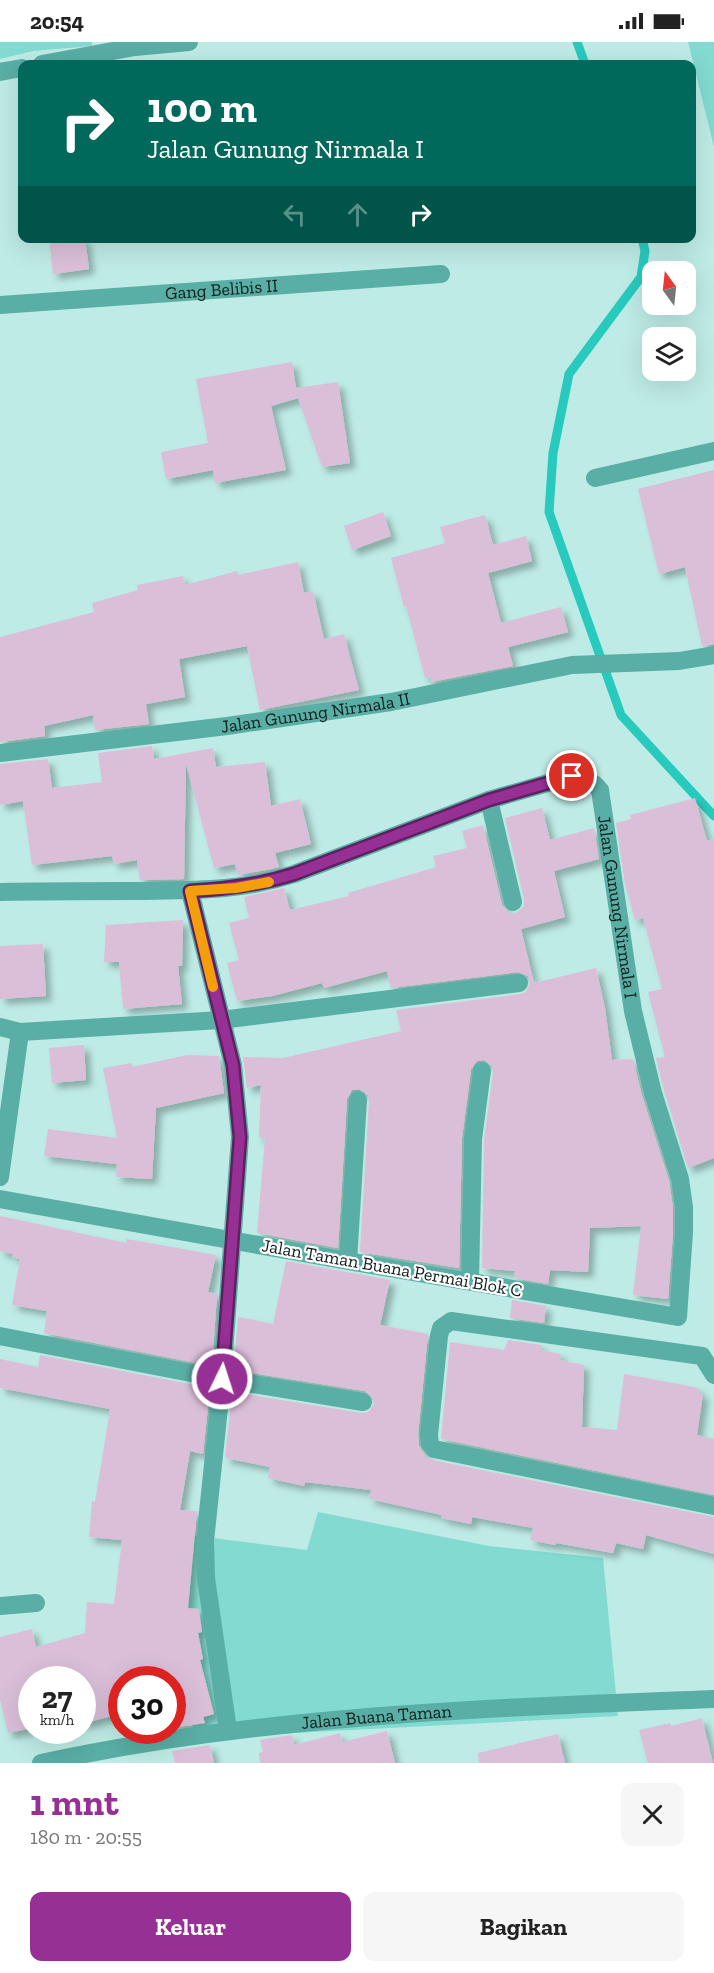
<!DOCTYPE html>
<html lang="id">
<head>
<meta charset="utf-8">
<style>
	:root { --surface:#fff; --page:#f6f6f6; --text:#222; --muted:#767676; --accent:#963094 }
	body { margin:0; font-family:"Zilla Slab",serif; background:var(--page); color:var(--text); height:100vh; display:flex; flex-direction:column; font-size:22px; white-space:nowrap }
	* { box-sizing:border-box; margin:0 }
	p { font-size:20px; color:var(--muted) }
	.icon { flex:none; width:33px; height:33px; fill:none; stroke:currentColor; stroke-width:2; stroke-linecap:round; stroke-linejoin:round }
	.map { position:relative; height:1721px; overflow:hidden }
	.panel { display:flex; flex-direction:column; background:var(--surface); flex:1 }
	.panel>* { flex:none }
	.top-card { position:absolute; left:18px; top:18px; width:678px; height:183px; border-radius:12px; box-shadow:0 6px 24px #0002; background:#00695c; color:#fff; overflow:hidden }
	.needle { width:39px; rotate:345deg }
	.controls { position:absolute; left:642px; top:219px; display:grid; gap:12px }
	.controls a { display:grid; place-items:center; width:54px; height:54px; border-radius:12px; background:var(--surface); box-shadow:0 6px 24px #0002; font-size:30px }
	.speed { position:absolute; left:18px; top:1624px; display:flex; gap:12px; font-size:30px; font-weight:700; text-align:center }
	.speed>* { display:grid; place-content:center; width:78px; height:78px; border-radius:50%; background:var(--surface); box-shadow:0 6px 24px #0002; line-height:1 }
	.speed small { font-size:15px; font-weight:400 }
	.speed .limit { border:9px solid #d22; background:#fff; color:#111 }
	.pin { position:absolute; display:grid; place-items:center; width:51px; height:51px; color:#fff; margin:-26px; border:3px solid #fff; border-radius:50%; box-shadow:0 2px 6px #0007 }
	.me { position:absolute; width:66px; margin:-33px; rotate:4deg; stroke-linejoin:round; filter:drop-shadow(0 0 4px #0008) }
	.turn { display:flex; align-items:center; gap:21px; height:126px; padding:0 30px; font-size:27px }
	.turn .icon { width:78px; height:78px; stroke-width:2.5 }
	.turn b { display:block; font-size:42px; line-height:51px }
	.lanes { display:flex; align-items:center; height:57px; padding:0 30px; background:#0003; justify-content:center; gap:30px; direction:ltr }
	.lanes .off { opacity:.35 }
	.round { display:grid; place-items:center; flex:none; width:63px; height:63px; border-radius:12px; background:var(--page) }
	.summary { display:flex; align-items:center; justify-content:space-between; height:102px; padding:0 30px }
	h1 { font-size:36px; font-weight:800; line-height:45px; color:var(--accent) }
	.action { display:flex; gap:12px; margin-top:auto; padding:12px 30px }
	.action a { flex:1; height:69px; border-radius:12px; background:var(--accent); color:#fff; font-size:24px; font-weight:800; line-height:69px; text-align:center }
	.action a+a { background:var(--page); color:var(--text) }
	.status { display:flex; justify-content:space-between; align-items:center; height:42px; padding:0 30px; background:var(--surface); direction:ltr }
	.status svg { height:16px; fill:currentColor }
	.map>svg:first-child { display:block }
</style>
</head>
<body>
<div class="status"><b>20:54</b><svg viewBox="0 0 49 12"><path d="M0 12V9h3v3zM5 12V6h3v6zM10 12V3h3v9zM15 12V0h3v12zM26 1h20v11H26zM47 4h2v5h-2z"/></svg></div>
<div class="map">
<svg width="714" height="1721" viewBox="0 0 714 1721">
	<defs>
		<filter id="shadow"><feDropShadow dx="5.5" dy="5.5" stdDeviation="3" flood-color="#0004"/></filter>
	</defs>
	<rect width="100%" height="100%" fill="#beebe5"/>
	<!-- green -->
	<g fill="#83dad1">
		<path d="M0,0H92V4L33,9L0,17Z"/>
		<path d="M688,0H714V105Z"/>
		<path d="M318,1470L489,1504L603,1516L618,1674L196,1696L172,1606L166,1490L307,1508Z"/>
	</g>
	<g fill="none" stroke-linecap="round" stroke-linejoin="round">
		<!-- stream -->
		<g stroke="#28cabe" stroke-width="9">
			<path d="M577,0L585,22"/>
			<path d="M642,196L645,209L641,235L569,332L553,411L549,470L621,673L714,774"/>
		</g>
	</g>
	<!-- building -->
	<g fill="#dbbfd9" filter="url(#shadow)">
		<path d="M49,196H85L89,227L53,232Z"/>
		<path d="M292,320L296,346L338,340L350,421L322,425L298,356L271,364L286,428L215,441L213,428L166,437L161,410L208,401L196,337Z"/>
		<path d="M714,428V602L702,604L685,525L659,532L638,447Z"/>
		<path d="M383,470L391,494L352,508L344,484Z"/>
		<path d="M485,473L493,503L526,494L532,519L488,531L501,581L561,565L568,590L508,605L513,624L431,640L430,635L425,636L406,564L404,565L391,516L445,501L440,485Z"/>
		<path d="M298,520L304,551L313,549L324,597L344,592L359,648L260,668L247,604L179,617L185,655L146,662L149,682L95,688L93,673L44,684L45,694L0,700V595L94,570L92,561L138,548L137,543L183,534L185,543L237,529L238,533Z"/>
		<path d="M152,704L154,717L213,706L216,725L265,720L271,764L300,757L311,802L275,811L279,825L271,827L238,833L235,822L214,826L186,722L184,837L140,838L137,818L114,822L112,814L32,823L23,759L0,763V722L48,717L52,746L102,740L98,711Z"/>
		<path d="M695,756L707,799L714,797V1116L688,1126L664,1048L656,1016L665,1015L648,950L662,947L643,876L635,878L625,842L616,781L631,777L630,773Z"/>
		<path d="M542,766L550,798L594,786L599,817L554,829L565,875L521,887L534,941L596,926L605,966L612,1018L633,1017L642,1054L669,1139L673,1166V1190L668,1257L633,1253L641,1184L590,1186L588,1230L550,1228L548,1242L514,1236L515,1229L482,1226L484,1098L493,1030L492,1024L484,1018L477,1019L471,1027L462,1096L459,1226L360,1210L369,1059L368,1053L359,1047L352,1048L347,1057L338,1206L257,1191L265,1096H259L261,1043L247,1046L243,1015L283,1016L401,989L396,968L520,952L526,950L530,940L528,934L518,930L391,946L387,929L324,946L322,941L272,954L237,959L227,921L239,918L229,881L249,876L244,855L284,846L290,868L349,854L348,851L436,825L433,814L467,806L462,789L483,783L502,863L509,871H516L524,864V857L505,776Z"/>
		<path d="M183,878L182,924H178L182,962L123,967L119,920H104L106,883Z"/>
		<path d="M43,902L46,954L0,957V904Z"/>
		<path d="M84,1003L86,1038L52,1041L49,1006Z"/>
		<path d="M187,1013L219,1014L224,1051L156,1066L152,1137L116,1135L117,1122L44,1114L48,1087L117,1096L103,1026L132,1021V1025Z"/>
		<path d="M0,1174L126,1201L127,1197L216,1213L208,1250L217,1252L212,1324L44,1291L47,1269L12,1263L20,1217L12,1215L13,1212L0,1209Z"/>
		<path d="M286,1219L390,1238L380,1283L428,1292L418,1392L419,1404L426,1415L432,1418L714,1475V1512L646,1493L643,1507L616,1501L613,1511L556,1501L555,1503L530,1498L533,1486L472,1475L471,1482L441,1476L442,1473L369,1457L371,1448L305,1440L304,1444L268,1436L270,1425L225,1416L232,1350L361,1371L368,1370L374,1362L373,1356L365,1349L234,1328L238,1275L273,1282Z"/>
		<path d="M512,1258L546,1264L544,1281L510,1276Z"/>
		<path d="M508,1298L541,1303V1308L561,1312L560,1318L584,1323L582,1385L617,1388L624,1332L699,1346L698,1351L703,1352L697,1393L714,1397V1453L441,1397L450,1300L504,1308Z"/>
		<path d="M40,1313L210,1346L203,1412L190,1409L180,1468L197,1469L188,1566L199,1567L202,1590L198,1591L203,1617L200,1618L214,1672L203,1675L205,1681L172,1686V1638H122V1671L82,1682V1638H32V1686L8,1691L0,1658V1595L32,1587L36,1605L85,1591L87,1560L114,1562L122,1498L89,1495L92,1459L95,1460L110,1367L0,1346V1317L38,1325Z"/>
		<path d="M702,1676L713,1721H648L639,1688L670,1681L671,1684Z"/>
		<path d="M387,1689L395,1721H260L259,1711L263,1710L260,1698L292,1693L294,1703L340,1691L342,1700Z"/>
		<path d="M558,1692L565,1721H479L478,1711Z"/>
		<path d="M210,1703L214,1721H175L172,1709Z"/>
	</g>
	<g fill="none" stroke-linecap="round" stroke-linejoin="round">
		<!-- minor -->
		<g stroke="#59aea5" stroke-width="18">
			<path d="M42,22L135,5L189,0"/>
			<path d="M0,30L22,26"/>
			<path id="s1" d="M0,263L441,232"/>
			<path d="M595,436L714,409"/>
			<path id="s2" d="M0,711L227,684L391,660L572,623L679,619L714,613"/>
			<path d="M489,758L513,860"/>
			<path d="M190,849L233,1023L240,1095L222,1337L205,1499L206,1536L228,1688"/>
			<path id="s3" d="M0,850C45,849 89,849 134,849C192,848 238,850 294,832L489,758L572,734C584,736 592,738 600,748L633,969L653,1051L680,1137L684,1165V1190L678,1275L348,1219L0,1157"/>
			<path d="M0,985L20,990L221,978L519,941"/>
			<path d="M0,1135L20,990"/>
			<path d="M348,1219L358,1058"/>
			<path d="M470,1239L473,1097L482,1029"/>
			<path d="M0,1294L222,1337L363,1360"/>
			<path d="M714,1333L702,1314L451,1279L441,1286L439,1294L429,1393L430,1402L434,1407L714,1464"/>
			<path d="M0,1564L36,1561"/>
			<path id="s4" d="M41,1721C262,1673 489,1666 714,1657"/>
		</g>
	</g>
	<g fill="none" stroke-linecap="round" stroke-linejoin="round">
		<!-- route casing -->
		<g stroke="#621f60" stroke-width="15">
			<path id="route" d="M222,1337L240,1095L233,1023L190,849C227,847 259,843 294,832L489,758L572,734"/>
		</g>
		<!-- route -->
		<use href="#route" stroke="#963094" stroke-width="10"/>
		<!-- slow -->
		<path stroke="#f59e0b" stroke-width="10" d="M213,945L190,849L236,846L269,840"/>
	</g>
	<g text-anchor="middle" stroke-width="4.5" stroke-linejoin="round" paint-order="stroke">
		<!-- street labels -->
		<g font-size="18" fill="#0c1d1b" stroke="#fff">
			<text dy="6" stroke="none"><textPath href="#s1" startOffset="222">Gang Belibis II</textPath></text>
			<text dy="6" stroke="none"><textPath href="#s2" startOffset="318">Jalan Gunung Nirmala II</textPath></text>
			<text dy="6" stroke="none"><textPath href="#s3" startOffset="741">Jalan Gunung Nirmala I</textPath></text>
			<text transform="translate(392 1226) rotate(10)" y="6">Jalan Taman Buana Permai Blok C</text>
			<text dy="6" stroke="none"><textPath href="#s4" startOffset="339">Jalan Buana Taman</textPath></text>
		</g>
	</g>
</svg>
<div class="controls">
<a><svg class="needle" viewBox="-14 -14 28 28"><path d="M0-13l5 13h-10z" fill="#e53935"/><path d="M0 13l5-13h-10z" fill="#767676"/></svg></a>
<a><svg class="icon" aria-label="layers" viewBox="0 0 24 24"><path d="M12 4l9 5-9 5-9-5zM3 14l9 5 9-5"/></svg></a>
</div>
<div class="speed"><div>27<small>km/h</small></div><div class="limit">30</div></div>
<div class="pin" style="left:572px;top:734px;background:#d93025"><svg class="icon" aria-label="arrive" viewBox="0 0 24 24"><path d="M6 21V4h12l-3 4 3 4H6"/></svg></div>
<svg class="me" style="left:222px;top:1337px" viewBox="-20 -20 40 40"><circle r="17" fill="#963094" stroke="#fff" stroke-width="3"/><path d="M0-11L8 9 0 5-8 9z" fill="#fff"/></svg>
<div class="top-card">
<div class="turn"><svg class="icon" aria-label="right" viewBox="0 0 24 24"><path d="M7 20v-9h11M14 6l5 5-5 5"/></svg><div><b>100 m</b>Jalan Gunung Nirmala I</div></div>
<div class="lanes"><svg class="icon off" aria-label="left" viewBox="0 0 24 24"><path d="M17 20v-9H6M10 6l-5 5 5 5"/></svg><svg class="icon off" aria-label="ahead" viewBox="0 0 24 24"><path d="M12 20V5M6 11l6-6 6 6"/></svg><svg class="icon" aria-label="right" viewBox="0 0 24 24"><path d="M7 20v-9h11M14 6l5 5-5 5"/></svg></div>
</div>
</div>
<section class="panel">
<div class="summary"><div><h1>1 mnt</h1><p>180 m · 20:55</p></div><a class="round"><svg class="icon" aria-label="close" viewBox="0 0 24 24"><path d="M6 6l12 12M18 6L6 18"/></svg></a></div>
<div class="action"><a>Keluar</a><a>Bagikan</a></div>
</section>
</body>
</html>
